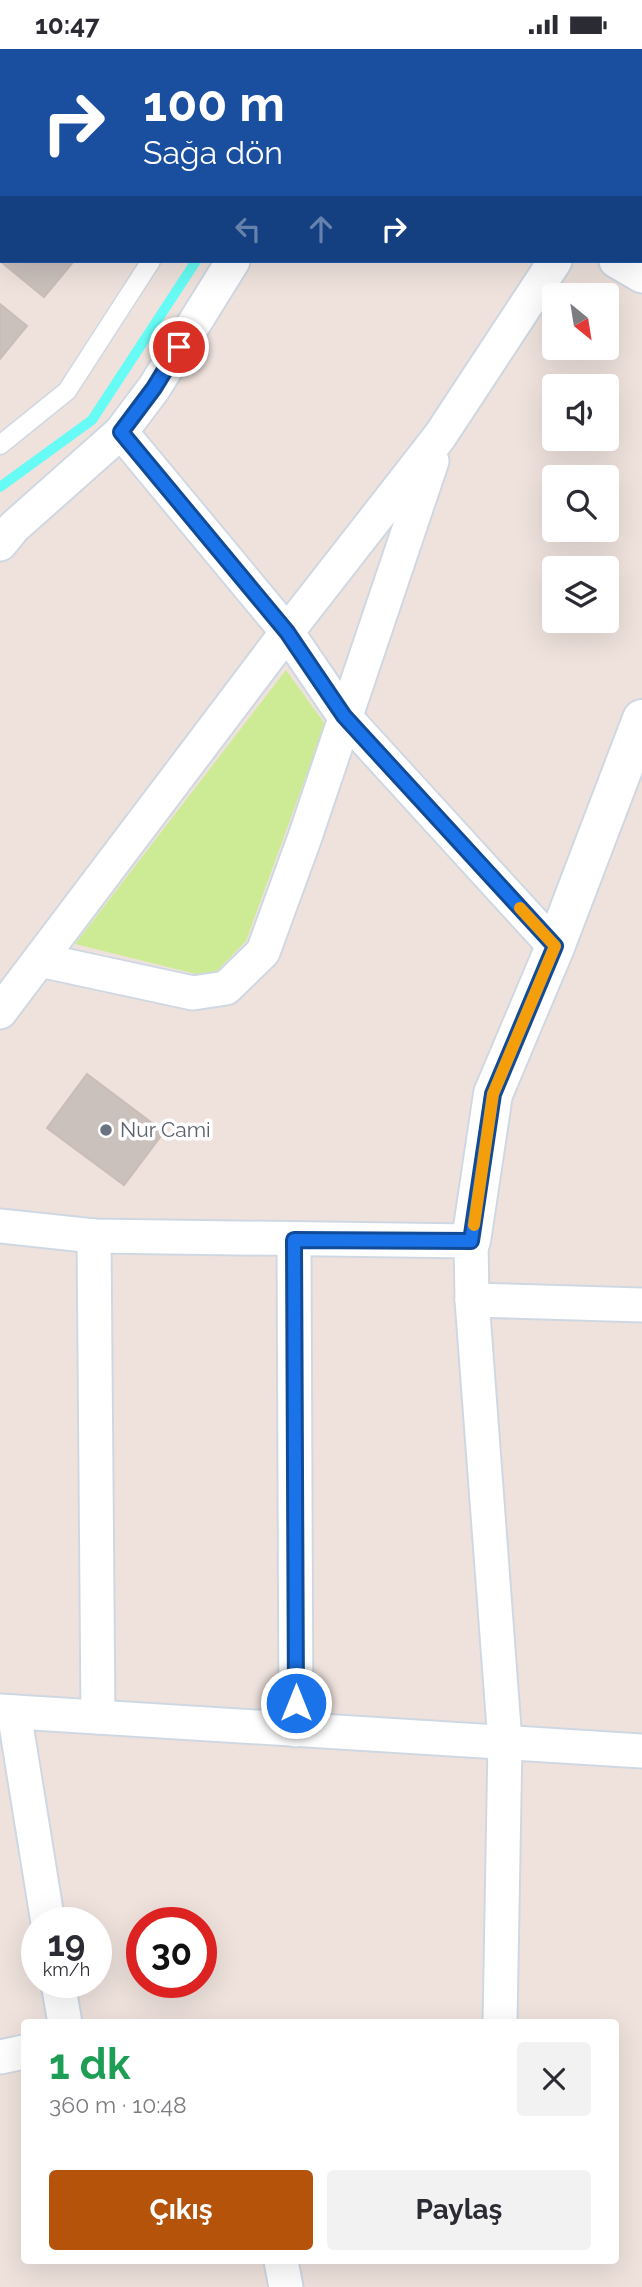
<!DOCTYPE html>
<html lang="tr">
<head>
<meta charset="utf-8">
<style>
	:root { --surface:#fff; --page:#f2f2f3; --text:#2b2b33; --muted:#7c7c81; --accent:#b45309 }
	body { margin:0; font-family:Raleway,sans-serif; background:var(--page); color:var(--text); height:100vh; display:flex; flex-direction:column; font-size:26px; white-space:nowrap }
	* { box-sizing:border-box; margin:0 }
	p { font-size:23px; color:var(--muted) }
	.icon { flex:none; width:38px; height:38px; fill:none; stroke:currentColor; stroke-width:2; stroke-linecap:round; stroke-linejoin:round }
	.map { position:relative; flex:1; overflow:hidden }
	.details { position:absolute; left:21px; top:1970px; width:598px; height:245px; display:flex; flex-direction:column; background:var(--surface); border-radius:7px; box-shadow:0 7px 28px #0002 }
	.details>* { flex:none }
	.guide { position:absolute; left:0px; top:0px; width:642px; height:214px; box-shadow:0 7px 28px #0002; background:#1a4fa0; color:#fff; overflow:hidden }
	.needle { width:46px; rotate:150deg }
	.tools { position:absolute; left:542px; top:234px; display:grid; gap:14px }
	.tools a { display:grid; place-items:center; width:77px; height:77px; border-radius:7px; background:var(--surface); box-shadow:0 7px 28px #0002; font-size:35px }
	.speed { position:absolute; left:21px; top:1858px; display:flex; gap:14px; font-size:35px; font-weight:700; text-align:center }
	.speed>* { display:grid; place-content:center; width:91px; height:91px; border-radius:50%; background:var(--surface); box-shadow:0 7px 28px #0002; line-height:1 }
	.speed small { font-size:18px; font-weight:400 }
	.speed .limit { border:10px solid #d22; background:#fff; color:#111 }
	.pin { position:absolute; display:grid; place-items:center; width:60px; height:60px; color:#fff; margin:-30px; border:4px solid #fff; border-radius:50%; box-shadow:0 2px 7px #0007 }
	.me { position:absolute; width:77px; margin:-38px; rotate:0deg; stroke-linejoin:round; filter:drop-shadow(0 0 5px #0008) }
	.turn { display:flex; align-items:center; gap:24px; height:147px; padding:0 28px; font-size:32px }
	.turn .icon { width:91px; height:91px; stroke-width:2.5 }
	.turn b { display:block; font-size:49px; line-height:60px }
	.lanes { display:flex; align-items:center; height:66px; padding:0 28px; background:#0003; justify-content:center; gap:35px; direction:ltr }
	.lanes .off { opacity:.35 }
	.round { display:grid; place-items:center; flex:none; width:74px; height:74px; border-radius:7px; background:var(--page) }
	.headline { display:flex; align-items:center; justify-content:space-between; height:119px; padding:0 28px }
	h1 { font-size:42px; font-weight:700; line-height:52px; color:#1e9e55 }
	.button { display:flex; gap:14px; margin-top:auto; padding:14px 28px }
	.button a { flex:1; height:80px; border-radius:7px; background:var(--accent); color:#fff; font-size:28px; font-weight:700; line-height:80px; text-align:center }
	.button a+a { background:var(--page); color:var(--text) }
	.status { display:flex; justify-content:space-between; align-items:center; height:49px; padding:0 35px; background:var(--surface); direction:ltr }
	.status svg { height:19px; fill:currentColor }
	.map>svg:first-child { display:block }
</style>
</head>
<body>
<div class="status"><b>10:47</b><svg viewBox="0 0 49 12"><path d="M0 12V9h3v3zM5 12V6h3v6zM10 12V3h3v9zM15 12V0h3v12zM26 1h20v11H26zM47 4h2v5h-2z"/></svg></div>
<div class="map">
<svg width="642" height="2238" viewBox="0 0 642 2238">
	<rect width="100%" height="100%" fill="#efe2dd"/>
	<!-- green -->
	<path fill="#cdeb95" d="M286,621L325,675L246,892L217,922L196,925L75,895Z"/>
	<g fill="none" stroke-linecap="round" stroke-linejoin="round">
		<!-- stream -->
		<g stroke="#66fbf4" stroke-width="10">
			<path d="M327,2L328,0"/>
			<path d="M0,438L92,371L196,212"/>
		</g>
	</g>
	<!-- building -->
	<g fill="#cac0bc" stroke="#cbbdb6" stroke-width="2">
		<path d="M39,0H82L84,2H37Z"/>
		<path d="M0,95L2,97V212H74L44,248L0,212Z"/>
		<path d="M0,255L27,277L0,310Z"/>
		<path d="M87,1025L164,1083L124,1136L47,1079Z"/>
	</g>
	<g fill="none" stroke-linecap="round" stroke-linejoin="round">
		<!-- lane casing -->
		<g stroke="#cfd8e2" stroke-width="21">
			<g id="lane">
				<path d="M287,2L288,0"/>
				<path d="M0,396L67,342L151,212"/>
			</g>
		</g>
		<!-- street casing -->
		<g stroke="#cfd8e2" stroke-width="37">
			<g id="street">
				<path d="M574,0L577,2"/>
				<path d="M360,2L361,0"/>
				<path d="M640,41L642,42"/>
				<path d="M616,212L642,227"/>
				<path d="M121,383L287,583L344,667L555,898"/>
				<path d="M0,495L14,478L121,383L154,339L233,212"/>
				<path d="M40,911L193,944L226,939L263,903L305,788L432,412"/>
				<path d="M0,963L287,583L440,387L555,212"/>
				<path d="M0,1177L94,1187L471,1192L472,1251L505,1693L500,1974"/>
				<path d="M94,1187L98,1668"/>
				<path d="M294,1191L296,1681"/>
				<path d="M472,1251L642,1256"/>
				<path d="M0,1662L642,1702"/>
				<path d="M14,1663L48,1874"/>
				<path d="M58,1934L65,1974"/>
				<path d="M0,2008L24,2003"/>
				<path d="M281,2212L286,2238"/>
			</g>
		</g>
		<!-- secondary casing -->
		<g stroke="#cfd8e2" stroke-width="42">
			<path id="secondary" d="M471,1192L493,1045L555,898L642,670"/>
		</g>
		<!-- lane -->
		<use href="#lane" stroke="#fff" stroke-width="18"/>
		<!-- street -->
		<use href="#street" stroke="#fff" stroke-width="33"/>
		<!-- secondary -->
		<use href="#secondary" stroke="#fff" stroke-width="38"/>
	</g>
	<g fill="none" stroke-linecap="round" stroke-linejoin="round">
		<!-- route casing -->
		<g stroke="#114b97" stroke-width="18">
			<path id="route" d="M179,298L154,339L121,383L287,583L344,667L555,897L493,1045L471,1192L294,1191L296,1654"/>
		</g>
		<!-- route -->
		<use href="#route" stroke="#1a73e8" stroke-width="12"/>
		<!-- slow -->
		<path stroke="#f59e0b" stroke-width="12" d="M474,1176L493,1045L555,897L520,859"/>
	</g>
	<!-- markers -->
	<circle fill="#6b7280" stroke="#fff" stroke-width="2.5" cx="106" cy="1081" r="7"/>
	<g text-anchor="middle" stroke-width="7" stroke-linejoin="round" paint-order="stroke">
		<!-- worship labels -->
		<g font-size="21" fill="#5b616d" stroke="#fff" text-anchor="start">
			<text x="120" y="1088">Nur Cami</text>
		</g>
	</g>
</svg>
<div class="tools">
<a><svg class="needle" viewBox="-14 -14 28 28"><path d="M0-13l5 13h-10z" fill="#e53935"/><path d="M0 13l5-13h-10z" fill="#7c7c81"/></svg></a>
<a><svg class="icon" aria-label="sound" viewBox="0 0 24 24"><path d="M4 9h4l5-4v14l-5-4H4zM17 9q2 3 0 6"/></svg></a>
<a><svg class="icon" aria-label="search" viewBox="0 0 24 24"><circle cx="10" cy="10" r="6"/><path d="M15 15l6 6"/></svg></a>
<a><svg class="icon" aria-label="layers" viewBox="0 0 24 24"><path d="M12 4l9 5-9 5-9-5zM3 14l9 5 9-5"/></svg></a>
</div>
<div class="speed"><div>19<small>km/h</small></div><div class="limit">30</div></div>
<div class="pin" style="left:179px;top:298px;background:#d93025"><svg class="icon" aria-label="arrive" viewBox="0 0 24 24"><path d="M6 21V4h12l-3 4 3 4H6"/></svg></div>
<svg class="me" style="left:296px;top:1654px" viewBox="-20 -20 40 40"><circle r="17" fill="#1a73e8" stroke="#fff" stroke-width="3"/><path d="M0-11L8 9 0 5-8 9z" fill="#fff"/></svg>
<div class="guide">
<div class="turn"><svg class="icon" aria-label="right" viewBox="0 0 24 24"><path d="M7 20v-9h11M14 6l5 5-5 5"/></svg><div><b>100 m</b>Sağa dön</div></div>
<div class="lanes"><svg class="icon off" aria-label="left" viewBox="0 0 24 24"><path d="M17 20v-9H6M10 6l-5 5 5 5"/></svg><svg class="icon off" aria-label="ahead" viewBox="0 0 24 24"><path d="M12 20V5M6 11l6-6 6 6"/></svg><svg class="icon" aria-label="right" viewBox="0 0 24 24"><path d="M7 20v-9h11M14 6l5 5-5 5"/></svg></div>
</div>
<section class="details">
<div class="headline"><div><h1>1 dk</h1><p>360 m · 10:48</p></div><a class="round"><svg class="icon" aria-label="close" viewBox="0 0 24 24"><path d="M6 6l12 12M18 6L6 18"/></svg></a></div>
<div class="button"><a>Çıkış</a><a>Paylaş</a></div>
</section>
</div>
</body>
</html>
